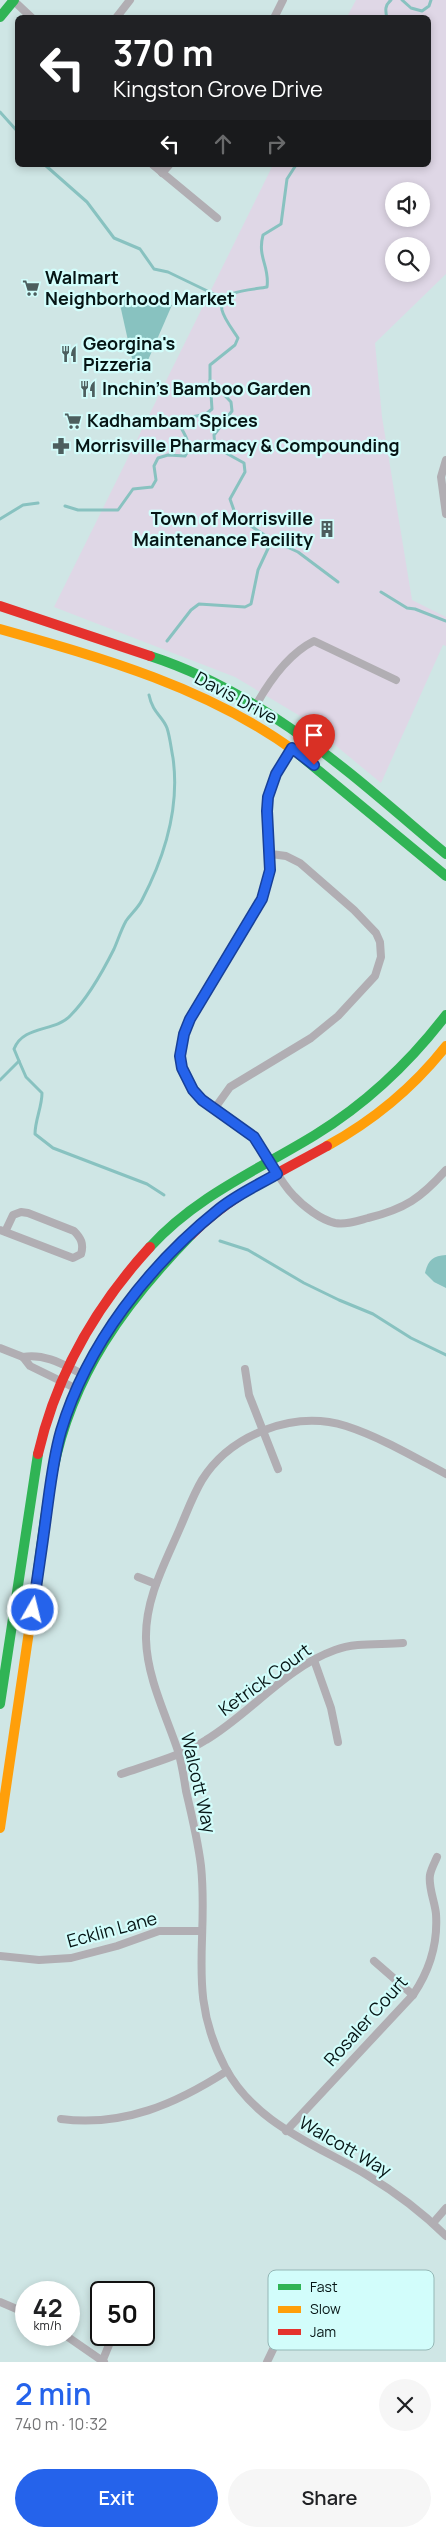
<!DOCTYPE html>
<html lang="en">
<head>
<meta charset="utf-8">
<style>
	:root { --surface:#fff; --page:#f6f6f6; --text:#202124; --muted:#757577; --accent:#2563eb }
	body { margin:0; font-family:Manrope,sans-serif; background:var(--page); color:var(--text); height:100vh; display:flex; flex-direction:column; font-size:19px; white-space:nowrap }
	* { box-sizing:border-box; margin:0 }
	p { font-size:16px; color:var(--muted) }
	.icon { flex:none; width:28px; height:28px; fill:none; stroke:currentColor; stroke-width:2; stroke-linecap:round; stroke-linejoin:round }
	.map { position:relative; height:2362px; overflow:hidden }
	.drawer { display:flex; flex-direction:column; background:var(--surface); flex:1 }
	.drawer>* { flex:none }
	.hud { position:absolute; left:15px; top:15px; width:416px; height:152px; border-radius:8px; box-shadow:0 2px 8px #0003; background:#202124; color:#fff; overflow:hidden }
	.fabs { position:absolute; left:385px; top:182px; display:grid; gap:10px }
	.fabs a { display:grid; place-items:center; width:45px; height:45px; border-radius:50%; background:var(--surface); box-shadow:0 2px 8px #0003; font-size:25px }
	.speed { position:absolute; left:15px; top:2281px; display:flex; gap:10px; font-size:25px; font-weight:700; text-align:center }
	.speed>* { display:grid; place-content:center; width:65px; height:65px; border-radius:50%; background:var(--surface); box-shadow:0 2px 8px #0003; line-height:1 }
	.speed small { font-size:12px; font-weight:400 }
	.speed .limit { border:2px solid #111; border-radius:8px; background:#fff; color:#111 }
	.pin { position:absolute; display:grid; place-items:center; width:42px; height:42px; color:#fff; margin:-51px -21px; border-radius:50% 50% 50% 0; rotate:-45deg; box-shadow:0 0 5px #0007 }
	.pin .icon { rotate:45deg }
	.me { position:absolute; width:55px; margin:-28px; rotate:8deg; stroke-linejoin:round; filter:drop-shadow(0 0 4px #0008) }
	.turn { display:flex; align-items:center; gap:18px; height:105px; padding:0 15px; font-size:22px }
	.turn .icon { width:65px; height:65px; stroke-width:2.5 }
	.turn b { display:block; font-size:35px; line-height:42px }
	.lanes { display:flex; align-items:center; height:48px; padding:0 15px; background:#0003; justify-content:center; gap:25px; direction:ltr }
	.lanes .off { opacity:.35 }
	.round { display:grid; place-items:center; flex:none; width:52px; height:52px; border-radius:26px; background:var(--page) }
	.headline { display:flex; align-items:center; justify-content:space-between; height:85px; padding:0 15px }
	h1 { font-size:30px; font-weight:600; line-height:38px; color:var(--accent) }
	.action { display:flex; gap:10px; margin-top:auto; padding:10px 15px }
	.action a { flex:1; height:58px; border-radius:30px; background:var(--accent); color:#fff; font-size:20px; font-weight:600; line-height:58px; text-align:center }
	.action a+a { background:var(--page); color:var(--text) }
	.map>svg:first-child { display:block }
</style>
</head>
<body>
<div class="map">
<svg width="446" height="2362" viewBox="0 0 446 2362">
	<rect width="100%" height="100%" fill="#cfe6e5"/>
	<!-- green -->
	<path fill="#dfd7e6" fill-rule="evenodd" d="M356,0H446V274L375,343L382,417L412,600L446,617V646L443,645L381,783L300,716L235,677L54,607L273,165H429V18L347,17ZM394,191H421V219H394ZM394,246H421V274H394Z"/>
	<!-- water -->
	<g fill="#88c2c0">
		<path d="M127,295L172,305L145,367L133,363L119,300Z"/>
		<path d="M446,1255V1288L434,1282L425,1273C428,1260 433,1256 446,1255Z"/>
	</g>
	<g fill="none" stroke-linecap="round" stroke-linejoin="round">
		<!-- stream -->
		<g stroke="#88c2c0" stroke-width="3">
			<path d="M402,0L411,8L422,11L429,6L431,0"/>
			<path d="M387,18C385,10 385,5 391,0"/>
			<path d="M0,112L18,132"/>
			<path d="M45,165L87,202L114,238L140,249L154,269L168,272L224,299"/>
			<path d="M65,506L78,510H118L133,489L152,487L156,480L154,466L158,458L168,455L185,456C193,445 185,435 179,424L182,419L206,414L212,409L210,380"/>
			<path d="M0,519L23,505L38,503"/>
			<path d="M272,540L298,552L338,582"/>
			<path d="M381,592L407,608L415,609L446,621"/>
			<path d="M167,641L191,610L199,604L245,607L251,604L258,570L272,540L236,516L230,499L245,472L244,463L215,447L214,435L232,411L231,402L210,380V365L235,345L238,338C233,330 224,319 222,310C218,289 254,290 267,287C270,266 257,258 263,235L281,224L287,179L296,165"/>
			<path d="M19,1061L26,1077L42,1093C42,1107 35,1120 35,1134L53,1148L147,1184L164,1195"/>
			<path d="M0,1080L19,1061L14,1049C23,1025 55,1032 70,1016C88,998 103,971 114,949C118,940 121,930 126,921C131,914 138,908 142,900C165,856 180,808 173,758C171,748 170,737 167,728C162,715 153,714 149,695"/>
			<path d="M220,1241L248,1250L304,1283L339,1300L373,1314L411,1338L446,1355"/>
		</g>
		<!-- street -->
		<g stroke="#b1aeb3" stroke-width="8">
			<path d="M13,0L32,18"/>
			<path d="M116,18L130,0"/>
			<path d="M274,18L283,0"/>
			<path d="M153,165L217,218"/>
			<path d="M162,173L169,165"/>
			<path d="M446,460L441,477L446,514"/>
			<path d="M256,705C270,680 288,654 314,641L396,680"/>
			<path d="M292,749C279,768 268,787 267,811C266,842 275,869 261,900C242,940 179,1016 181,1056C182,1097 223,1108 248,1132C268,1150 275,1177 294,1196C303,1206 321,1220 335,1223C346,1225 357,1221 368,1218C405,1209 421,1198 446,1170"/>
			<path d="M215,1108L230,1087L311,1038L338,1016L375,976L381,957L380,942L376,933L354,910L300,863L286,856L271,854"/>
			<path d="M0,1230L73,1258L81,1254C84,1244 81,1238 74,1231L28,1213L21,1212L13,1215L5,1232"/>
			<path d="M0,1348L23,1357L30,1366L77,1389"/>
			<path d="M23,1357C45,1353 64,1365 84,1375"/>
			<path d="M245,1369L249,1395L278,1469"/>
			<path d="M446,1474C414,1457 380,1437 346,1426C294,1410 231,1434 202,1480C193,1495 187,1512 180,1528C165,1563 145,1599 146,1639C147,1678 166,1715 178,1751C182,1764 184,1778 186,1791C192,1816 198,1841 201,1866C209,1942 186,1993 225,2067C255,2124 315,2144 367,2175C395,2192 423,2213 446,2236"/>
			<path d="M138,1577L156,1584"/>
			<path d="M314,1660L331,1708L338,1742"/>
			<path d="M121,1774C150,1764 181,1756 206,1740C251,1713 285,1668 335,1650C356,1642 381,1645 403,1643"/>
			<path d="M0,1956L39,1960L71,1958L117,1946L159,1931H201"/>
			<path d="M374,1961L413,1995"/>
			<path d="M61,2119C123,2127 176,2104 227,2071"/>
			<path d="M286,2131L413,1995C430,1970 438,1944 436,1914C435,1902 428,1887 430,1875C431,1869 435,1862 437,1857"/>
			<path d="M433,2223L446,2208"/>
			<path d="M132,2292L134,2289"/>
			<path d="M0,2302L26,2313"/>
			<path d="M65,2335L104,2362"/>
			<path d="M102,2362L113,2335"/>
			<path d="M267,2362L290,2314"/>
		</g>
		<!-- fast -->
		<g stroke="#30b455" stroke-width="10">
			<path d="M0,17L14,0"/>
			<path d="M150,656C267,694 354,777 446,854"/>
			<path d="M296,752L446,876"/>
			<path d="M150,1247C196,1196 258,1170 315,1135C367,1103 410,1062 446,1015"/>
			<path d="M37,1577C42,1542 46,1506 53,1471C72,1375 124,1304 191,1235"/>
			<path d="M0,1704L38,1454"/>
		</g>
		<!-- slow -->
		<g stroke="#ff9f0a" stroke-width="10">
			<path d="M0,629C103,658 209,688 296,752"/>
			<path d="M327,1146C374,1120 413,1088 446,1046"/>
			<path d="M0,1828L37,1577"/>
		</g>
		<!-- jam -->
		<g stroke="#e5322d" stroke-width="10">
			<path d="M0,606L150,656"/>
			<path d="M191,1235C230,1195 279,1173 327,1146"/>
			<path d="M38,1454C56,1376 96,1306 150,1247"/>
		</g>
	</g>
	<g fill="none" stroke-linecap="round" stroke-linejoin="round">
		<!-- route casing -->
		<g stroke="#184099" stroke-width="12">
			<path id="route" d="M33,1610C37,1579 42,1548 46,1517C50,1488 53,1459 61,1431C87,1344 149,1265 219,1209C236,1195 258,1185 277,1174L254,1137L202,1100L193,1090L182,1068L180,1056L184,1034L190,1019L262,899L270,870L267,811L268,797L276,774L292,748L314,765"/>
		</g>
		<!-- route -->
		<use href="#route" stroke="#2563eb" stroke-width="9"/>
	</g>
	<!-- icons -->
	<defs>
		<g id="supermarket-bare" transform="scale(1.35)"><path d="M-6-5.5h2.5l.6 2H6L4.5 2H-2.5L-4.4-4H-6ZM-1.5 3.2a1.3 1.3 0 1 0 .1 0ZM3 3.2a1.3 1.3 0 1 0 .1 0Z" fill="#4c5e5e" stroke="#d2fdfb" stroke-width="2.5" paint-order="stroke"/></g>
		<g id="restaurant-bare" transform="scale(1.35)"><path d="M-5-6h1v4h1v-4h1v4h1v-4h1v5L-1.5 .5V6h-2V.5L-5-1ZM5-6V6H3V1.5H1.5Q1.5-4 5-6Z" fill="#4c5e5e" stroke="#d2fdfb" stroke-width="2.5" paint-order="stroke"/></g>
		<g id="pharmacy-bare" transform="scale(1.35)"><path d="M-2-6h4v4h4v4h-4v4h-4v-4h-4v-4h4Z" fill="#4c5e5e" stroke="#d2fdfb" stroke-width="2.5" paint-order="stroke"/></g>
		<g id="building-bare" transform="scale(1.35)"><path d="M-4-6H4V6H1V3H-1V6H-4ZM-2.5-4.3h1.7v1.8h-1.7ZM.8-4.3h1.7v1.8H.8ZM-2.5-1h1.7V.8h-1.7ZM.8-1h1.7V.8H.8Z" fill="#4c5e5e" stroke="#d2fdfb" stroke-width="2.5" paint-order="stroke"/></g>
	</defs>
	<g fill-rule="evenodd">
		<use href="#supermarket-bare" x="31" y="288"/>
		<use href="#restaurant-bare" x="69" y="354"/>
		<use href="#restaurant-bare" x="88" y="389"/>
		<use href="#supermarket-bare" x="73" y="421"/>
		<use href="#pharmacy-bare" x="61" y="446"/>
		<use href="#building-bare" x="327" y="529"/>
	</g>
	<g text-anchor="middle" stroke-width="4.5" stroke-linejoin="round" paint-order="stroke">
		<!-- poi labels -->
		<g font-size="18" font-weight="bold" fill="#061515" stroke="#d2fdfb" text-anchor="start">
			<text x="45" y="284">Walmart<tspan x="45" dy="21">Neighborhood Market</tspan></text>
			<text x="83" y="350">Georgina's<tspan x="83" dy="21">Pizzeria</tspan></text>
			<text x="102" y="395">Inchin's Bamboo Garden</text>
			<text x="87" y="427">Kadhambam Spices</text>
			<text x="75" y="452">Morrisville Pharmacy &amp; Compounding</text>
			<text x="313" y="525" text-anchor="end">Town of Morrisville<tspan x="313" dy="21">Maintenance Facility</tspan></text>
		</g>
		<!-- street labels -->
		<g font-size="18" fill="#061515" stroke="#d2fdfb">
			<text transform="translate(236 698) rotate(28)" y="6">Davis Drive</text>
			<text transform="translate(265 1680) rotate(-36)" y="6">Ketrick Court</text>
			<text transform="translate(198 1783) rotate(77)" y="6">Walcott Way</text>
			<text transform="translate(112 1930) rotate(-15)" y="6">Ecklin Lane</text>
			<text transform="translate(366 2021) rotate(-48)" y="6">Rosaler Court</text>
			<text transform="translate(345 2147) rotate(30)" y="6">Walcott Way</text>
		</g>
	</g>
	<!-- legend -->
	<rect x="268" y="2270" width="166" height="80" rx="8" fill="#d2fdfb" stroke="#95b7b6" stroke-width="1"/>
	<rect x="278" y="2284" width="23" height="6" fill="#30b455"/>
	<rect x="278" y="2306" width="23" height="7" fill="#ff9f0a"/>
	<rect x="278" y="2329" width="23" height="6" fill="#e5322d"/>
	<g font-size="14" fill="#061515">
		<text x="310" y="2292">Fast</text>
		<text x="310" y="2314">Slow</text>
		<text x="310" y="2337">Jam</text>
	</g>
</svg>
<div class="fabs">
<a><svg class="icon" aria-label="sound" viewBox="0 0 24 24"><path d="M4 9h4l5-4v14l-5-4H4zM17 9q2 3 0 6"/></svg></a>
<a><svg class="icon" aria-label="search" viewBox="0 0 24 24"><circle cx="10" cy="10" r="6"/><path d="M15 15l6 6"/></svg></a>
</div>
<div class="speed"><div>42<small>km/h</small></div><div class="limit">50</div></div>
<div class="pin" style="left:314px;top:765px;background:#d93025"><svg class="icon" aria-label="arrive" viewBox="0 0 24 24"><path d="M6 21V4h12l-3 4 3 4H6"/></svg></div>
<svg class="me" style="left:33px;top:1610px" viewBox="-20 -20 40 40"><circle r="17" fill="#2563eb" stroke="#fff" stroke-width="3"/><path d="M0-11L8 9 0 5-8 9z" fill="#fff"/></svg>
<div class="hud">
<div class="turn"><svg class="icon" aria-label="left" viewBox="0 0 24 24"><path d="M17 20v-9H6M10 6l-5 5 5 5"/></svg><div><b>370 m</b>Kingston Grove Drive</div></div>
<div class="lanes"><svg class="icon" aria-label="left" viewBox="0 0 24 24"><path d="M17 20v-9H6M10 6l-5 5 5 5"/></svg><svg class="icon off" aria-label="ahead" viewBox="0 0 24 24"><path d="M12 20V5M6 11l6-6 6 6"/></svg><svg class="icon off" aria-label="right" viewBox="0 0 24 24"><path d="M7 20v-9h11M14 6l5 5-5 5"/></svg></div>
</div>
</div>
<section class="drawer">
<div class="headline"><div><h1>2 min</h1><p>740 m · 10:32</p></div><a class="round"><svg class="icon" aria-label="close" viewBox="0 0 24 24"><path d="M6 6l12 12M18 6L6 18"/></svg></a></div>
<div class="action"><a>Exit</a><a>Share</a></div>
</section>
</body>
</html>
